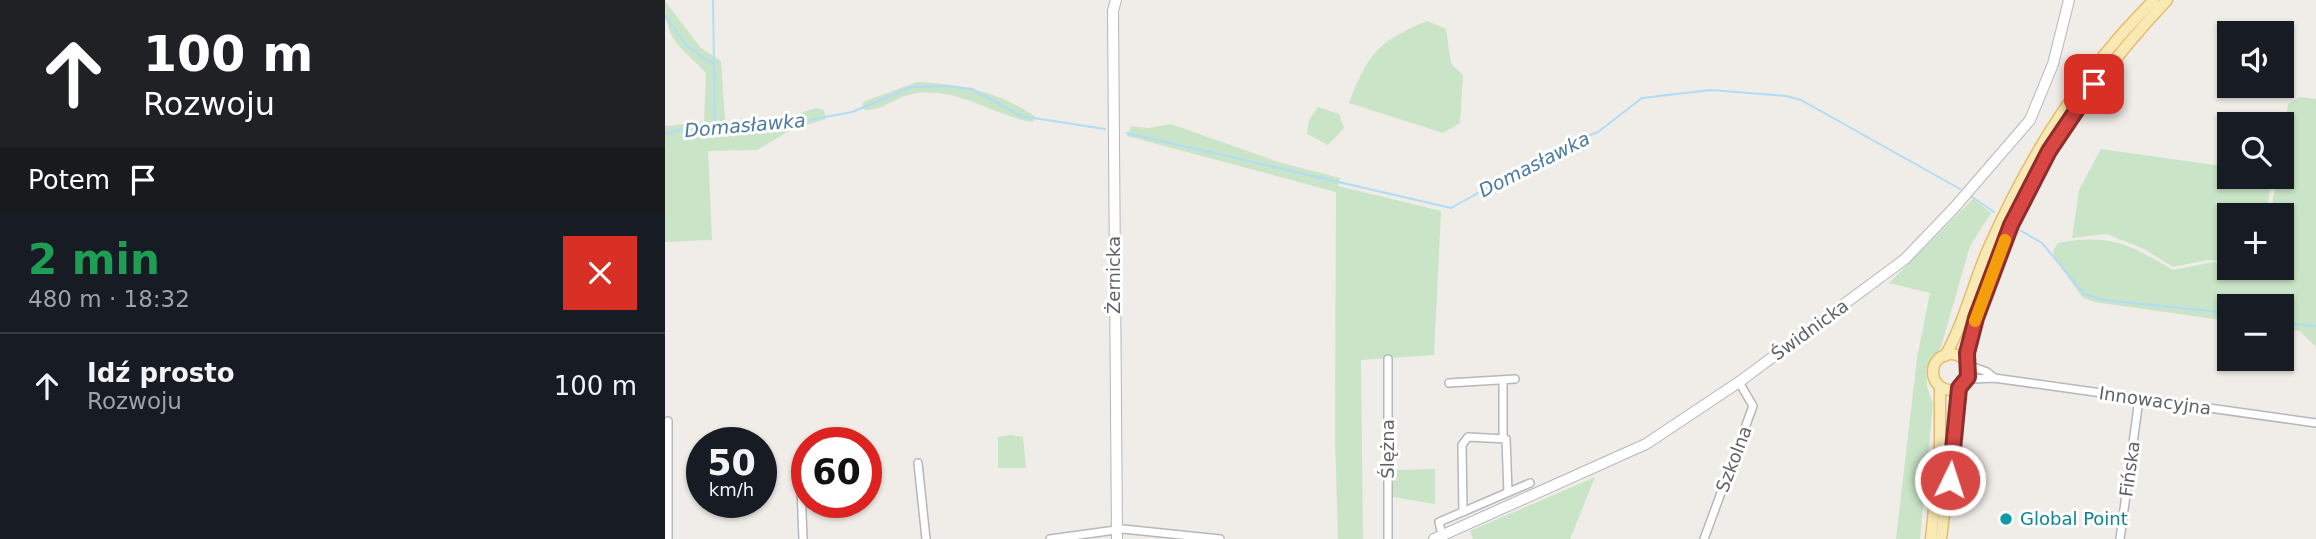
<!DOCTYPE html>
<html lang="pl">
<head>
<meta charset="utf-8">
<style>
	:root { --surface:#171b24; --page:#20242c; --text:#f1f3f6; --muted:#9ea1a6; --line:#363941 }
	body { margin:0; font-family:"DejaVu Sans",sans-serif; background:var(--page); color:var(--text); height:100vh; display:flex; flex-direction:column; font-size:26px; white-space:nowrap }
	* { box-sizing:border-box; margin:0 }
	p { font-size:23px; color:var(--muted) }
	.icon { flex:none; width:38px; height:38px; fill:none; stroke:currentColor; stroke-width:2; stroke-linecap:round; stroke-linejoin:round }
	.map { position:relative; flex:1; overflow:hidden }
	.drawer { display:flex; flex-direction:column; background:var(--surface); width:665px }
	.drawer>* { flex:none }
	.hud { background:#202124; color:#fff; overflow:hidden }
	.fabs { position:absolute; left:1552px; top:21px; display:grid; gap:14px }
	.fabs a { display:grid; place-items:center; width:77px; height:77px; border-radius:0px; background:var(--surface); box-shadow:0 2px 5px #0004; font-size:35px }
	.speed { position:absolute; left:21px; top:427px; display:flex; gap:14px; font-size:35px; font-weight:700; text-align:center }
	.speed>* { display:grid; place-content:center; width:91px; height:91px; border-radius:50%; background:var(--surface); box-shadow:0 2px 5px #0004; line-height:1 }
	.speed small { font-size:18px; font-weight:400 }
	.speed .limit { border:10px solid #d22; background:#fff; color:#111 }
	.pin { position:absolute; display:grid; place-items:center; width:60px; height:60px; color:#fff; margin:-30px; border-radius:14px; box-shadow:0 4px 10px #0006 }
	.me { position:absolute; width:77px; margin:-38px; rotate:4deg; stroke-linejoin:round; filter:drop-shadow(0 0 5px #0008) }
	.turn { display:flex; align-items:center; gap:24px; height:147px; padding:0 28px; font-size:32px }
	.turn .icon { width:91px; height:91px; stroke-width:2.5 }
	.turn b { display:block; font-size:49px; line-height:60px }
	.then { display:flex; align-items:center; height:66px; padding:0 28px; background:#0003; gap:14px; font-size:26px }
	.round { display:grid; place-items:center; flex:none; width:74px; height:74px; border-radius:0px; background:var(--page) }
	.headline { display:flex; align-items:center; justify-content:space-between; height:119px; padding:0 28px }
	h1 { font-size:42px; font-weight:800; line-height:52px; color:#1e9e55 }
	ul { padding:0; list-style:none }
	li { display:flex; align-items:center; gap:21px; height:105px; padding:0 28px; border-top:2px solid var(--line) }
	li div { flex:1 }
	li b { display:block; font-size:26px }
	li em { font-style:normal }
	main { display:flex; flex:1; min-height:0 }
	.map>svg:first-child { display:block }
</style>
</head>
<body>
<main>
<section class="drawer">
<div class="hud">
<div class="turn"><svg class="icon" aria-label="ahead" viewBox="0 0 24 24"><path d="M12 20V5M6 11l6-6 6 6"/></svg><div><b>100 m</b>Rozwoju</div></div>
<div class="then">Potem<svg class="icon" aria-label="arrive" viewBox="0 0 24 24"><path d="M6 21V4h12l-3 4 3 4H6"/></svg></div>
</div>
<div class="headline"><div><h1>2 min</h1><p>480 m · 18:32</p></div><a class="round" style="background:#d93025;color:#fff"><svg class="icon" aria-label="close" viewBox="0 0 24 24"><path d="M6 6l12 12M18 6L6 18"/></svg></a></div>
<ul>
<li><svg class="icon" aria-label="ahead" viewBox="0 0 24 24"><path d="M12 20V5M6 11l6-6 6 6"/></svg><div><b>Idź prosto</b><p>Rozwoju</p></div><em>100 m</em></li>
</ul>
</section>
<div class="map">
<svg width="1651" height="539" viewBox="0 0 1651 539">
	<rect width="100%" height="100%" fill="#f0ede8"/>
	<!-- green -->
	<g fill="#c9e4c7">
		<path d="M0,1L36,48L56,61L60,121L125,116L152,108L159,110L161,119L126,130L92,150L43,151L47,240L0,242V126L39,122L41,73C15,45 0,42 0,1Z"/>
		<path d="M762,21L781,29L786,64L798,75L795,123L778,133L684,103C703,54 712,42 762,21Z"/>
		<path d="M252,82C295,84 336,92 372,118L367,122C326,115 292,86 247,94C229,97 214,114 197,109L198,102Z"/>
		<path d="M1635,97L1651,99V347L1635,331L1617,329V306H1564V321L1429,302L1417,297L1389,257L1388,251L1393,243C1444,233 1466,245 1508,270L1549,262L1572,271L1617,268V215H1605L1612,177H1617V145L1623,104Z"/>
		<path d="M653,107L674,114L679,128L663,145L642,134L644,120Z"/>
		<path d="M506,124L613,162L675,178L673,186L776,211L769,355L696,360L698,539H673L670,437L671,192L462,136L466,126L483,128Z"/>
		<path d="M1436,149L1564,167V177H1607L1601,215H1564V261L1542,260L1508,267L1479,249L1442,234L1407,238L1414,190Z"/>
		<path d="M1308,199L1326,213L1305,246L1276,347L1261,369L1262,387L1268,404L1255,539H1231L1252,358L1265,293L1224,283Z"/>
		<path d="M346,435L358,437L361,468H333V437Z"/>
		<path d="M770,469V504L728,497V470Z"/>
		<path d="M930,477L905,539H808L805,531Z"/>
	</g>
	<g fill="none" stroke-linecap="round" stroke-linejoin="round">
		<!-- stream -->
		<g stroke="#b0dcf7" stroke-width="2">
			<path d="M48,0L50,128"/>
			<path d="M0,16L23,47L48,64"/>
			<path d="M462,133L786,208L903,143L933,132L977,98L1046,90L1121,96L1136,100L1295,189"/>
			<path d="M0,134L21,128L88,127L139,121L187,112L246,87L283,86L307,89L356,116L440,129"/>
			<path d="M1307,197L1329,212"/>
			<path d="M1353,229L1377,243L1419,294L1439,300L1564,313"/>
			<path d="M1617,323L1651,326"/>
		</g>
		<!-- street casing -->
		<g stroke="#b5b8bb" stroke-width="10">
			<g id="street">
				<path d="M723,359V539"/>
				<path d="M1303,365L1322,372L1329,378"/>
				<path d="M784,383L850,379"/>
				<path d="M1300,383L1308,379L1329,378L1651,423"/>
				<path d="M838,437V382"/>
				<path d="M253,463L261,539"/>
				<path d="M136,487L138,539"/>
				<path d="M798,512L797,445L803,437L841,439L843,492"/>
				<path d="M777,535L774,522L865,483"/>
				<path d="M3,539V421"/>
				<path d="M385,539L458,529L555,539"/>
				<path d="M1039,539L1088,406L1074,382"/>
				<path d="M1455,539L1474,399"/>
			</g>
		</g>
		<!-- secondary casing -->
		<g stroke="#b4b7bb" stroke-width="12">
			<g id="secondary">
				<path d="M451,0L448,11L452,539"/>
				<path d="M769,539L981,444L1074,382L1240,259L1289,208L1365,120L1388,64L1404,0"/>
			</g>
		</g>
		<!-- primary casing -->
		<g stroke="#e5bc6c" stroke-width="13">
			<g id="primary">
				<circle cx="1286" cy="372" r="18"/>
				<path d="M1280,356C1300,321 1308,283 1324,247C1365,155 1417,71 1489,0"/>
				<path d="M1301,361C1304,331 1316,301 1327,273C1366,169 1426,81 1502,0"/>
				<path d="M1266,539L1275,449V387"/>
				<path d="M1276,539L1294,388"/>
			</g>
		</g>
		<!-- street -->
		<use href="#street" stroke="#fff" stroke-width="7"/>
		<!-- secondary -->
		<use href="#secondary" stroke="#fff" stroke-width="10"/>
		<!-- primary -->
		<use href="#primary" stroke="#f8e9b5" stroke-width="10"/>
	</g>
	<g fill="none" stroke-linecap="round" stroke-linejoin="round">
		<!-- route casing -->
		<g stroke="#8d2e2c" stroke-width="18">
			<path id="route" d="M1285,480L1294,388L1303,377L1302,353L1311,318L1346,225L1384,151L1429,84"/>
		</g>
		<!-- route -->
		<use href="#route" stroke="#d94744" stroke-width="12"/>
		<!-- slow -->
		<path stroke="#f59e0b" stroke-width="12" d="M1310,321L1340,240"/>
	</g>
	<!-- markers -->
	<circle fill="#0f9aa8" stroke="#fff" stroke-width="2.5" cx="1341" cy="519" r="7"/>
	<g text-anchor="middle" stroke-width="6" stroke-linejoin="round" paint-order="stroke">
		<!-- street labels -->
		<g font-size="18" fill="#5f6366" stroke="#fff">
			<text transform="translate(449 275) rotate(-90)" y="6">Żernicka</text>
			<text transform="translate(1145 330) rotate(-36)" y="6">Świdnicka</text>
			<text transform="translate(1490 401) rotate(8)" y="6">Innowacyjna</text>
			<text transform="translate(723 449) rotate(-90)" y="6">Ślężna</text>
			<text transform="translate(1069 459) rotate(-69)" y="6">Szkolna</text>
			<text transform="translate(1465 469) rotate(-82)" y="6">Fińska</text>
		</g>
		<!-- culture labels -->
		<g font-size="18" fill="#0d838f" stroke="#fff" text-anchor="start">
			<text x="1355" y="525">Global Point</text>
		</g>
		<!-- water labels -->
		<g font-size="19" font-style="italic" fill="#4a79a0" stroke="#fff">
			<text transform="translate(80 125) rotate(-5)" y="7">Domasławka</text>
			<text transform="translate(869 164) rotate(-27)" y="7">Domasławka</text>
		</g>
	</g>
</svg>
<div class="fabs">
<a><svg class="icon" aria-label="sound" viewBox="0 0 24 24"><path d="M4 9h4l5-4v14l-5-4H4zM17 9q2 3 0 6"/></svg></a>
<a><svg class="icon" aria-label="search" viewBox="0 0 24 24"><circle cx="10" cy="10" r="6"/><path d="M15 15l6 6"/></svg></a>
<a>+</a>
<a>−</a>
</div>
<div class="speed"><div>50<small>km/h</small></div><div class="limit">60</div></div>
<div class="pin" style="left:1429px;top:84px;background:#d93025"><svg class="icon" aria-label="arrive" viewBox="0 0 24 24"><path d="M6 21V4h12l-3 4 3 4H6"/></svg></div>
<svg class="me" style="left:1285px;top:480px" viewBox="-20 -20 40 40"><circle r="17" fill="#d94744" stroke="#fff" stroke-width="3"/><path d="M0-11L8 9 0 5-8 9z" fill="#fff"/></svg>
</div>
</main>
</body>
</html>
